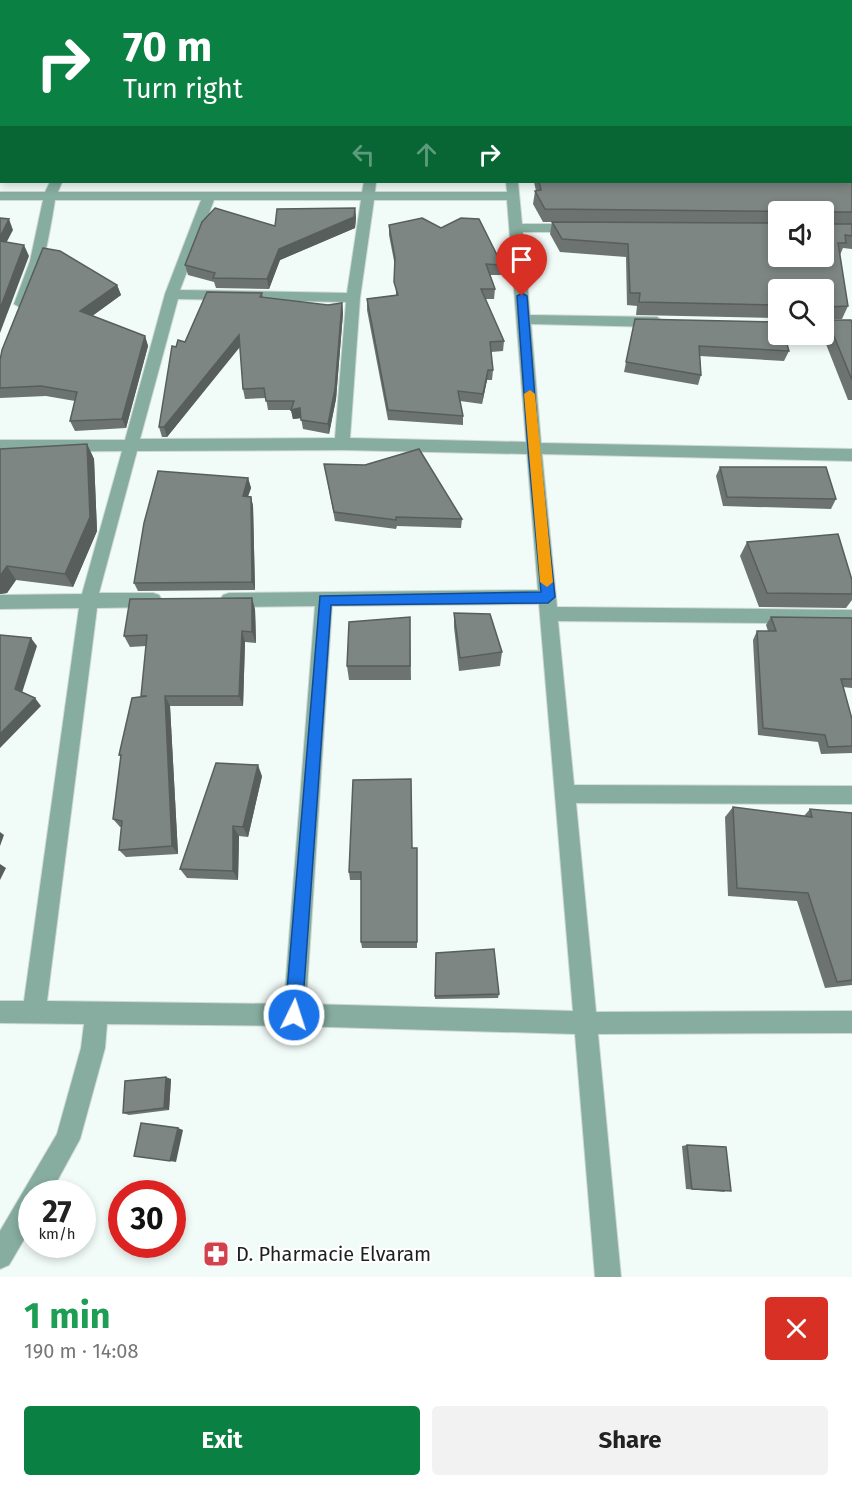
<!DOCTYPE html>
<html lang="en">
<head>
<meta charset="utf-8">
<style>
	:root { --surface:#fff; --page:#f2f2f2; --text:#222; --muted:#767676; --accent:#0b8043 }
	body { margin:0; font-family:"Fira Sans",sans-serif; background:var(--page); color:var(--text); height:100vh; display:flex; flex-direction:column; font-size:22px; white-space:nowrap }
	* { box-sizing:border-box; margin:0 }
	p { font-size:20px; color:var(--muted) }
	.icon { flex:none; width:33px; height:33px; fill:none; stroke:currentColor; stroke-width:2; stroke-linecap:round; stroke-linejoin:round }
	.map { position:relative; height:1277px; overflow:hidden }
	.details { display:flex; flex-direction:column; background:var(--surface); flex:1 }
	.details>* { flex:none }
	.banner { position:absolute; left:0px; top:0px; width:852px; height:183px; box-shadow:0 3px 9px #0003; background:#0b8043; color:#fff; overflow:hidden }
	.fabs { position:absolute; left:768px; top:201px; display:grid; gap:12px }
	.fabs a { display:grid; place-items:center; width:66px; height:66px; border-radius:6px; background:var(--surface); box-shadow:0 3px 9px #0003; font-size:30px }
	.speed { position:absolute; left:18px; top:1180px; display:flex; gap:12px; font-size:30px; font-weight:700; text-align:center }
	.speed>* { display:grid; place-content:center; width:78px; height:78px; border-radius:50%; background:var(--surface); box-shadow:0 3px 9px #0003; line-height:1 }
	.speed small { font-size:15px; font-weight:400 }
	.speed .limit { border:9px solid #d22; background:#fff; color:#111 }
	.pin { position:absolute; display:grid; place-items:center; width:51px; height:51px; color:#fff; margin:-62px -26px; border-radius:50% 50% 50% 0; rotate:-45deg; box-shadow:0 0 6px #0007 }
	.pin .icon { rotate:45deg }
	.me { position:absolute; width:66px; margin:-33px; rotate:4deg; stroke-linejoin:round; filter:drop-shadow(0 0 4px #0008) }
	.turn { display:flex; align-items:center; gap:21px; height:126px; padding:0 24px; font-size:27px }
	.turn .icon { width:78px; height:78px; stroke-width:2.5 }
	.turn b { display:block; font-size:42px; line-height:51px }
	.lanes { display:flex; align-items:center; height:57px; padding:0 24px; background:#0003; justify-content:center; gap:30px; direction:ltr }
	.lanes .off { opacity:.35 }
	.round { display:grid; place-items:center; flex:none; width:63px; height:63px; border-radius:6px; background:var(--page) }
	.summary { display:flex; align-items:center; justify-content:space-between; height:102px; padding:0 24px }
	h1 { font-size:36px; font-weight:700; line-height:45px; color:#1e9e55 }
	.primary-button { display:flex; gap:12px; margin-top:auto; padding:12px 24px }
	.primary-button a { flex:1; height:69px; border-radius:6px; background:var(--accent); color:#fff; font-size:24px; font-weight:700; line-height:69px; text-align:center }
	.primary-button a+a { background:var(--page); color:var(--text) }
	.map>svg:first-child { display:block }
</style>
</head>
<body>
<div class="map">
<svg width="852" height="1277" viewBox="0 0 852 1277">
	<rect width="100%" height="100%" fill="#f1fbf7"/>
	<g fill="none" stroke-linecap="round" stroke-linejoin="round">
		<!-- street casing -->
		<g stroke="#cfd8d4" stroke-width="2">
			<g id="street">
				<rect x="120" y="0" width="10" height="2"/>
				<rect x="355" y="0" width="10" height="2"/>
				<rect x="492" y="0" width="10" height="2"/>
				<rect x="0" y="60" width="2" height="6"/>
				<rect x="0" y="122" width="2" height="6"/>
				<path d="M50,182H62L58,192H362L364,182H376L375,192H507L506,182H518L522,224H576L582,228L576,232H523L530,315L657,317L664,322L657,327L531,324L541,443L852,449V461L542,454L557,607L852,610V624L558,621L574,785L852,786V804L576,803L596,1012L852,1011V1033L598,1034L621,1277H595L575,1034L294,1026L107,1024L105,1048L80,1139L50,1194H32V1226L9,1265L0,1269V1231L57,1134L81,1048L84,1024L0,1023V1001H24L79,608L0,609V595L82,594L122,451L0,452V440H125L165,294L201,200H55C52,219 39,304 21,308L14,304L30,261L43,200H0V192H45ZM214,200H361L347,293L180,290ZM374,200H507L526,442L350,438L360,298ZM178,299L346,302L335,438L140,439ZM342,450L527,454L538,590L229,593L223,595L220,600L223,605L229,607L315,606L284,1004L47,1001L97,608L153,607L159,605L162,600L159,595L153,593H99L137,451ZM539,604L573,1011L306,1004L332,606Z"/>
			</g>
		</g>
		<!-- street -->
		<use href="#street" fill="#86ad9f" fill-rule="evenodd"/>
	</g>
	<!-- wall -->
	<g fill="#6c7370" fill-rule="evenodd">
		<path d="M0,0H85L84,2H2V40H0Z"/>
		<path d="M508,0H852V175L850,174V2H508Z"/>
		<path d="M852,181V249L843,248L840,255L848,306L842,319H828L852,323V400H848L822,334H824V290H778V318L636,315L637,306L627,305L626,257L560,252L550,234L552,222H543L533,204L535,191H536L534,182ZM778,212H824L778,256Z"/>
		<path d="M355,208L356,218L355,228L280,260L269,289L216,288L214,282L188,275L185,265L275,226Z"/>
		<path d="M389,225L502,265L501,275H490L495,289L494,299H485L504,341L503,351L491,352L493,370L492,380H487L482,404L460,401L463,416V425L388,420L367,310V299L396,295L395,266L389,235Z"/>
		<path d="M117,285L121,295L92,316L145,336L148,346L126,428L75,431L70,421L75,401L46,396L0,398V360Z"/>
		<path d="M262,293L263,297L328,305L342,303L343,313L336,399L329,434L303,429L301,418L293,419L291,410H268L266,398L245,399L243,389L240,347L167,437H162L159,427L176,347Z"/>
		<path d="M635,319L789,351L784,361L700,356L701,375L698,385L624,372Z"/>
		<path d="M87,444L94,459L97,531L73,587L16,580L7,593L0,594V449Z"/>
		<path d="M324,464L462,519L461,528L397,526L396,529L335,521Z"/>
		<path d="M720,467L836,499L831,509L723,506L716,476Z"/>
		<path d="M248,478L251,488L248,496L251,497L253,506L255,590L138,591L134,583Z"/>
		<path d="M747,542L852,580V600L846,608L759,607L740,556Z"/>
		<path d="M255,609L256,643L245,642L243,706H170L178,854L126,857L119,850L122,827H120L113,819L121,758L119,755L142,697L146,646L130,647L124,636Z"/>
		<path d="M454,613L502,652L500,666L459,671L454,627Z"/>
		<path d="M410,617L411,680H349L347,666Z"/>
		<path d="M771,617L852,618V688L843,687L852,719V753L821,754L818,742L758,735L753,640L757,631H768L766,625Z"/>
		<path d="M262,776L248,837L239,836L238,880L187,878L180,869Z"/>
		<path d="M733,807L804,816L810,809L852,813V985L825,988L797,901L728,896L725,817Z"/>
		<path d="M412,848H417V948H362L361,942V880H350L349,872Z"/>
		<path d="M436,953L499,994L498,998L435,999Z"/>
		<path d="M171,1079L169,1110L129,1115L123,1113Z"/>
		<path d="M687,1145L725,1192L686,1189L682,1146Z"/>
	</g>
	<!-- shaded-wall -->
	<g fill="#585e5b">
		<path d="M77,0H85L84,2H77Z"/>
		<path d="M355,208L356,218L355,228L280,260L269,289L267,279L279,249Z"/>
		<path d="M9,219L13,230L2,251L0,246V237Z"/>
		<path d="M24,245L29,256L0,333V309Z"/>
		<path d="M117,285L121,295L84,322L80,311Z"/>
		<path d="M342,303L343,313L336,399L329,434L328,424Z"/>
		<path d="M239,335L241,345L167,437L164,427Z"/>
		<path d="M145,336L148,346L126,428L122,419Z"/>
		<path d="M488,370L487,380L482,404L483,394Z"/>
		<path d="M300,408L302,418L293,419L291,410Z"/>
		<path d="M87,444L94,459L97,531L73,587L65,574Z"/>
		<path d="M248,478L251,488L245,505L243,496Z"/>
		<path d="M251,497L253,506L255,590L252,582Z"/>
		<path d="M7,566L16,580L7,593L0,594V576Z"/>
		<path d="M252,598L255,609L256,643L252,632Z"/>
		<path d="M242,631L245,642L243,706L239,696Z"/>
		<path d="M31,638L37,646L21,696L15,689Z"/>
		<path d="M165,696L170,706L178,854L172,846Z"/>
		<path d="M35,698L41,706L0,748V734Z"/>
		<path d="M258,765L262,776L248,837L243,827Z"/>
		<path d="M233,826L239,836L238,880L233,871Z"/>
		<path d="M0,832L4,835L0,846Z"/>
		<path d="M0,864L6,868L0,880Z"/>
		<path d="M166,1077L171,1079L169,1110L164,1108Z"/>
		<path d="M178,1128L183,1130L176,1162L170,1161Z"/>
	</g>
	<!-- building -->
	<g fill="#7d8682" stroke="#585e5b" stroke-width="1.5">
		<path d="M0,0H60V2H2V21H0Z"/>
		<rect x="389" y="0" width="34" height="2"/>
		<path d="M511,0H842L845,2H512Z"/>
		<path d="M846,0H852V167L850,168V2H846Z"/>
		<path d="M850,180L852,181V212H829L827,222L829,224H852V236L845,235L846,243H838L848,306L828,307V320H851L852,323V380L824,312V290H778V305L639,302L640,293H630L628,244L562,239L552,222L778,223V256H824V212L545,209L535,191L541,190L539,182H850Z"/>
		<path d="M215,208L275,226L277,209L355,208L354,217L279,249L267,279L213,278L215,273L185,265L202,222Z"/>
		<path d="M0,218L9,219L0,237Z"/>
		<path d="M422,218L441,228L461,218L479,219L502,265L486,264L495,289H481L504,341L490,342L493,370H488L483,394L458,391L463,416L388,410L367,299L398,295L394,282L395,258L389,225Z"/>
		<path d="M0,241L24,245L0,309Z"/>
		<path d="M43,248L60,251L117,285L80,311L145,336L122,419L70,421L77,392L41,386L0,388V360L2,350Z"/>
		<path d="M207,292L262,293L260,297L328,305L342,303L335,389L328,424L301,420L300,408L291,410L294,401H266L264,388L243,389L239,335L164,427H159L172,346L176,347L178,340L185,342Z"/>
		<path d="M635,319L778,322V334H784L789,351L699,346L701,375L626,362Z"/>
		<path d="M87,444L90,517L65,574L7,566L0,576V449Z"/>
		<path d="M419,449L462,519L396,517V520L334,512L324,464L365,465Z"/>
		<path d="M720,467H826L836,499L727,497Z"/>
		<path d="M158,471L248,478L243,496L251,497L252,582L134,583L144,523Z"/>
		<path d="M838,534L852,580V594L767,593L747,542Z"/>
		<path d="M252,598V632L242,631L239,696H165L172,846L119,850L122,821L113,819L121,755H119L132,698L147,696H141L147,635L124,636L130,599Z"/>
		<path d="M454,613L490,614L502,652L460,658Z"/>
		<path d="M410,617V666H347L349,622Z"/>
		<path d="M771,617L852,618V679H841L852,719V746L828,747L825,735L763,728L757,631H776Z"/>
		<path d="M0,635L31,638L15,689L35,698L0,734Z"/>
		<path d="M216,763L258,765L243,827L233,826V871L180,869Z"/>
		<path d="M411,779L412,848H417V942H361V872H349L353,780Z"/>
		<path d="M733,807L812,817L810,809L852,813V980L837,982L808,893L737,888Z"/>
		<path d="M494,949L499,994L435,996L436,953Z"/>
		<path d="M166,1077L164,1108L123,1113L125,1081Z"/>
		<path d="M141,1123L178,1128L170,1161L134,1156Z"/>
		<path d="M687,1145L726,1147L731,1191L692,1189Z"/>
	</g>
	<!-- route -->
	<path fill="#1a73e8" stroke="#114b97" stroke-width="1.5" d="M522,293L527,296L539,449L555,597L548,603L331,605L302,1015L300,1021L294,1024L288,1021L285,1015L320,596L541,592L528,449L517,296Z"/>
	<!-- slow -->
	<path fill="#f59e0b" d="M530,390L535,394L553,582L547,587L540,582L524,394Z"/>
	<!-- icons -->
	<defs>
		<g id="pharmacy-square" transform="scale(1.35)"><rect x="-9" y="-9" width="18" height="18" rx="4" fill="#d2424d" stroke="#fff"/><path d="M-2-6h4v4h4v4h-4v4h-4v-4h-4v-4h4Z" fill="#fff"/></g>
	</defs>
	<g fill-rule="evenodd">
		<use href="#pharmacy-square" x="216" y="1254"/>
	</g>
	<g text-anchor="middle" stroke-width="4.5" stroke-linejoin="round" paint-order="stroke">
		<!-- near-poi labels -->
		<g font-size="20" fill="#1d201f" stroke="#fff" text-anchor="start">
			<text x="236" y="1261">D. Pharmacie Elvaram</text>
		</g>
	</g>
</svg>
<div class="fabs">
<a><svg class="icon" aria-label="sound" viewBox="0 0 24 24"><path d="M4 9h4l5-4v14l-5-4H4zM17 9q2 3 0 6"/></svg></a>
<a><svg class="icon" aria-label="search" viewBox="0 0 24 24"><circle cx="10" cy="10" r="6"/><path d="M15 15l6 6"/></svg></a>
</div>
<div class="speed"><div>27<small>km/h</small></div><div class="limit">30</div></div>
<div class="pin" style="left:522px;top:296px;background:#d93025"><svg class="icon" aria-label="arrive" viewBox="0 0 24 24"><path d="M6 21V4h12l-3 4 3 4H6"/></svg></div>
<svg class="me" style="left:294px;top:1015px" viewBox="-20 -20 40 40"><circle r="17" fill="#1a73e8" stroke="#fff" stroke-width="3"/><path d="M0-11L8 9 0 5-8 9z" fill="#fff"/></svg>
<div class="banner">
<div class="turn"><svg class="icon" aria-label="right" viewBox="0 0 24 24"><path d="M7 20v-9h11M14 6l5 5-5 5"/></svg><div><b>70 m</b>Turn right</div></div>
<div class="lanes"><svg class="icon off" aria-label="left" viewBox="0 0 24 24"><path d="M17 20v-9H6M10 6l-5 5 5 5"/></svg><svg class="icon off" aria-label="ahead" viewBox="0 0 24 24"><path d="M12 20V5M6 11l6-6 6 6"/></svg><svg class="icon" aria-label="right" viewBox="0 0 24 24"><path d="M7 20v-9h11M14 6l5 5-5 5"/></svg></div>
</div>
</div>
<section class="details">
<div class="summary"><div><h1>1 min</h1><p>190 m · 14:08</p></div><a class="round" style="background:#d93025;color:#fff"><svg class="icon" aria-label="close" viewBox="0 0 24 24"><path d="M6 6l12 12M18 6L6 18"/></svg></a></div>
<div class="primary-button"><a>Exit</a><a>Share</a></div>
</section>
</body>
</html>
